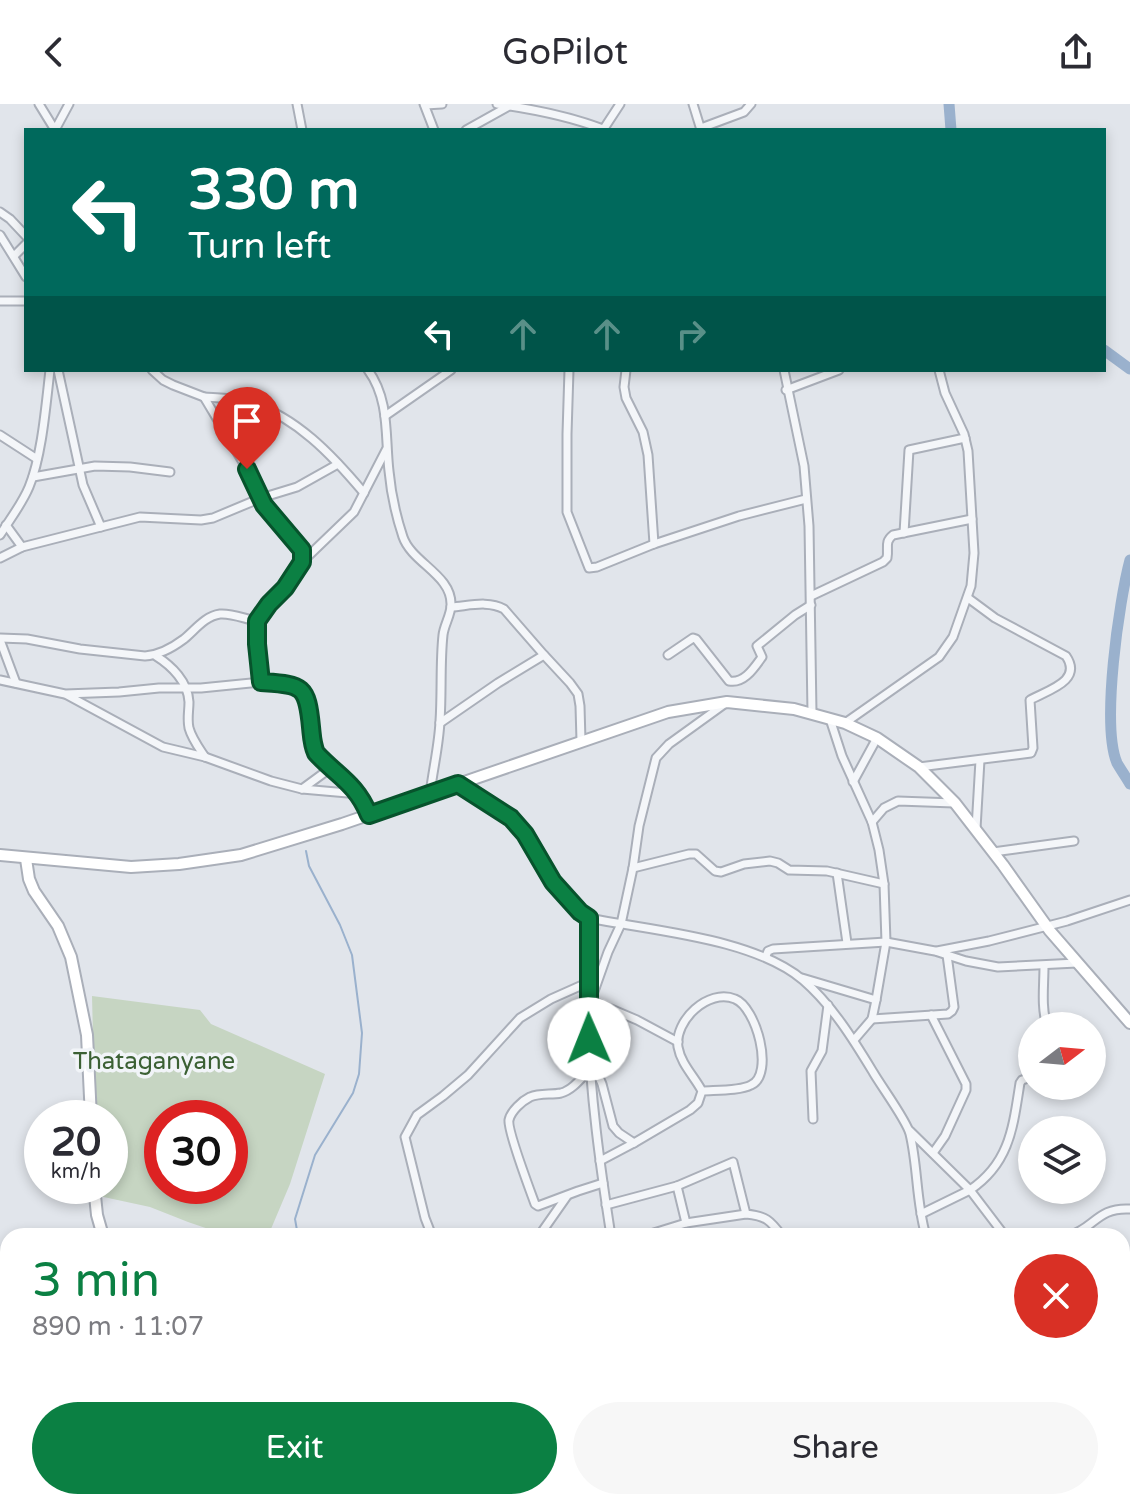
<!DOCTYPE html>
<html lang="en">
<head>
<meta charset="utf-8">
<style>
	:root { --surface:#fff; --page:#f7f7f7; --text:#2b2b33; --muted:#7c7c81; --accent:#0b8043 }
	body { margin:0; font-family:"Varela Round",sans-serif; background:var(--page); color:var(--text); height:100vh; display:flex; flex-direction:column; font-size:30px; white-space:nowrap }
	* { box-sizing:border-box; margin:0 }
	p { font-size:26px; color:var(--muted) }
	.icon { flex:none; width:44px; height:44px; fill:none; stroke:currentColor; stroke-width:2; stroke-linecap:round; stroke-linejoin:round }
	.map { position:relative; flex:1; overflow:hidden }
	.side { position:absolute; left:0px; top:1124px; width:1130px; height:282px; display:flex; flex-direction:column; background:var(--surface); border-radius:24px 24px 0 0; box-shadow:0 4px 12px #0003 }
	.side>* { flex:none }
	.top-card { position:absolute; left:24px; top:24px; width:1082px; height:244px; border-radius:0px; box-shadow:0 4px 12px #0003; background:#00695c; color:#fff; overflow:hidden }
	.needle { width:52px; rotate:74deg }
	.controls { position:absolute; left:1018px; top:908px; display:grid; gap:16px }
	.controls a { display:grid; place-items:center; width:88px; height:88px; border-radius:50%; background:var(--surface); box-shadow:0 4px 12px #0003; font-size:40px }
	.speed { position:absolute; left:24px; top:996px; display:flex; gap:16px; font-size:40px; font-weight:700; text-align:center }
	.speed>* { display:grid; place-content:center; width:104px; height:104px; border-radius:50%; background:var(--surface); box-shadow:0 4px 12px #0003; line-height:1 }
	.speed small { font-size:20px; font-weight:400 }
	.speed .limit { border:12px solid #d22; background:#fff; color:#111 }
	.pin { position:absolute; display:grid; place-items:center; width:68px; height:68px; color:#fff; margin:-82px -34px; border-radius:50% 50% 50% 0; rotate:-45deg; box-shadow:0 0 8px #0007 }
	.pin .icon { rotate:45deg }
	.me { position:absolute; width:88px; margin:-44px; rotate:359deg; stroke-linejoin:round; filter:drop-shadow(0 0 6px #0008) }
	.turn { display:flex; align-items:center; gap:28px; height:168px; padding:0 32px; font-size:36px }
	.turn .icon { width:104px; height:104px; stroke-width:2.5 }
	.turn b { display:block; font-size:56px; line-height:68px }
	.lanes { display:flex; align-items:center; height:76px; padding:0 32px; background:#0003; justify-content:center; gap:40px; direction:ltr }
	.lanes .off { opacity:.35 }
	.round { display:grid; place-items:center; flex:none; width:84px; height:84px; border-radius:42px; background:var(--page) }
	.overview { display:flex; align-items:center; justify-content:space-between; height:136px; padding:0 32px }
	h1 { font-size:48px; font-weight:600; line-height:60px; color:var(--accent) }
	.action { display:flex; gap:16px; margin-top:auto; padding:16px 32px }
	.action a { flex:1; height:92px; border-radius:48px; background:var(--accent); color:#fff; font-size:32px; font-weight:600; line-height:92px; text-align:center }
	.action a+a { background:var(--page); color:var(--text) }
	header { display:flex; justify-content:space-between; align-items:center; height:104px; padding:0 32px; background:var(--surface); font-size:36px; font-weight:600 }
	.map>svg:first-child { display:block }
</style>
</head>
<body>
<header><svg class="icon" aria-label="back" viewBox="0 0 24 24"><path d="M15 5l-7 7 7 7"/></svg>GoPilot<svg class="icon" aria-label="share" viewBox="0 0 24 24"><path d="M12 15V3M7 8l5-5 5 5M5 13v7h14v-7"/></svg></header>
<div class="map">
<svg width="1130" height="1405" viewBox="0 0 1130 1405">
	<rect width="100%" height="100%" fill="#e1e5eb"/>
	<!-- green -->
	<path fill="#c6d5c2" fill-rule="evenodd" d="M92,892L200,906L211,920L325,970L290,1080L268,1132H229L188,1118L150,1103L99,1092L98,1082H110V1014H95ZM162,1014H230V1082H162Z"/>
	<g fill="none" stroke-linecap="round" stroke-linejoin="round">
		<!-- stream -->
		<g stroke="#9ab1cd" stroke-width="2">
			<path d="M298,1132L295,1115L315,1051L353,989L359,970L362,929L352,851L340,821L309,762L306,747"/>
			<path d="M398,1398L406,1405"/>
		</g>
		<!-- river -->
		<g stroke="#9ab1cd" stroke-width="11">
			<path d="M949,0L951,26"/>
			<path d="M1104,246L1130,265"/>
			<path d="M1130,456C1119,497 1101,621 1117,659C1121,666 1126,673 1130,680"/>
		</g>
		<!-- street casing -->
		<g stroke="#aaafb9" stroke-width="11">
			<g id="street">
				<path d="M39,0L55,26"/>
				<path d="M297,0L302,26"/>
				<path d="M424,0L434,26"/>
				<path d="M497,0C533,5 569,12 603,25"/>
				<path d="M693,0L701,26"/>
				<path d="M425,1L442,0"/>
				<path d="M701,24L744,8L751,0"/>
				<path d="M55,26L69,0"/>
				<path d="M466,26L509,2"/>
				<path d="M603,26L620,0"/>
				<path d="M0,108L10,115L26,132"/>
				<path d="M0,131L26,173"/>
				<path d="M14,152L26,140"/>
				<path d="M0,197H26"/>
				<path d="M58,266L83,381L101,423"/>
				<path d="M152,266L163,276L173,281L204,293L247,365L264,401L280,422L300,442L302,446V458"/>
				<path d="M368,266C390,296 385,333 389,367C391,389 396,412 403,433C412,459 452,471 451,501C451,511 444,521 443,531C440,559 442,588 440,617C439,641 433,665 430,690"/>
				<path d="M569,266L567,330V408L589,464L597,463L654,440L739,412L806,395"/>
				<path d="M626,266L624,283L626,294L643,328L648,351L654,440"/>
				<path d="M784,266L804,362L809,422L812,609"/>
				<path d="M786,286L839,266"/>
				<path d="M204,293C218,294 233,294 247,298C295,311 333,352 364,389"/>
				<path d="M385,312L451,266"/>
				<path d="M0,331L37,355"/>
				<path d="M33,373L95,362L130,363L170,368"/>
				<path d="M6,421L22,443"/>
				<path d="M904,429L909,346L965,334"/>
				<path d="M0,431C10,415 22,400 29,383C42,352 46,300 50,266"/>
				<path d="M0,454L22,443L140,413L201,416L213,414L261,394L297,383L338,360"/>
				<path d="M811,492L883,458L887,454C889,444 884,438 893,431L972,415"/>
				<path d="M451,503C468,502 488,496 504,505L544,551L570,579L578,590L580,602L581,637"/>
				<path d="M0,534L27,535L80,545L145,552C160,551 172,544 184,535C195,526 205,512 220,510C232,509 245,515 257,517"/>
				<path d="M0,536L16,579"/>
				<path d="M668,551L693,534L696,535L729,577C744,580 754,564 762,553L757,542L795,511L811,501"/>
				<path d="M156,552C172,562 188,578 189,598C189,607 187,615 189,624C192,635 199,644 205,653"/>
				<path d="M0,576L65,590L119,588L159,584H201L261,578L289,580L299,584L307,594L313,642L316,649C337,672 357,679 369,711"/>
				<path d="M261,578L257,540V517L269,500L285,484L302,458L354,408L386,346"/>
				<path d="M67,591L163,643L205,653L271,677L302,685L359,690"/>
				<path d="M440,619L498,579L544,551"/>
				<path d="M845,619L939,553L953,533L971,482L974,449L968,347L964,330L945,289L939,266"/>
				<path d="M919,663L1031,649L1033,644L1030,596C1048,586 1083,577 1066,552L995,514L968,494"/>
				<path d="M853,678L877,634"/>
				<path d="M458,680L511,714L525,730L553,778L580,808L589,814C593,848 587,884 588,918C590,990 600,1061 611,1132"/>
				<path d="M302,685L332,663"/>
				<path d="M872,718L884,704L898,697L954,699"/>
				<path d="M976,725L980,656"/>
				<path d="M993,748L1074,737"/>
				<path d="M633,764L639,722L656,654L669,640L723,601"/>
				<path d="M837,769L847,839"/>
				<path d="M589,814C653,827 753,834 803,876C832,901 853,935 873,968C881,982 907,1017 910,1030C918,1063 916,1099 926,1132"/>
				<path d="M937,847L989,837L1067,817L1130,796"/>
				<path d="M766,852L768,847L773,845L886,838L935,847L966,857L998,863L1077,859"/>
				<path d="M1044,862C1044,882 1041,903 1047,922"/>
				<path d="M802,874L876,896L886,838L884,780L879,746L872,718L842,652L830,615"/>
				<path d="M590,896L637,916L678,938"/>
				<path d="M591,896L608,848L621,820L633,764L689,750H696L715,767L721,768L744,760L770,757L778,759L789,766L827,767L884,780"/>
				<path d="M931,911L966,980V986L945,1032L933,1049"/>
				<path d="M872,915L948,910L952,907L954,903L947,851"/>
				<path d="M854,936L872,915L876,896"/>
				<path d="M591,955L602,980L613,1022L619,1029L634,1039"/>
				<path d="M590,965C582,973 573,986 561,989C551,991 540,989 530,993C522,997 511,1007 509,1016C507,1026 530,1086 535,1100L538,1102L578,1087L603,1079"/>
				<path d="M813,1015L811,967L822,947L828,901"/>
				<path d="M910,1027L970,1086L921,1110"/>
				<path d="M600,1057L634,1039L690,1006L698,999L702,987C694,972 681,960 678,943C674,917 708,884 735,895C756,903 775,970 751,981C740,987 715,986 702,987"/>
				<path d="M677,1082L686,1119L746,1110"/>
				<path d="M606,1101L677,1082L733,1058L746,1110C766,1112 770,1116 782,1132"/>
				<path d="M432,1132L425,1114L405,1033L417,1011L443,992L468,971L520,914L551,895L589,878"/>
				<path d="M539,1132L567,1092"/>
				<path d="M644,1132L686,1119"/>
				<path d="M1005,1132L970,1086C1010,1059 1013,1023 1020,979L1022,976L1032,973"/>
				<path d="M1068,1132C1094,1125 1097,1103 1130,1105"/>
				<path d="M1122,1307L1130,1303"/>
				<path d="M665,1398L667,1405"/>
				<path d="M806,1398L811,1405"/>
				<path d="M900,1398L904,1405"/>
				<path d="M982,1398L984,1405"/>
				<path d="M631,1405L633,1398"/>
				<path d="M945,1405L955,1398"/>
				<path d="M1086,1405L1092,1398"/>
			</g>
		</g>
		<!-- secondary casing -->
		<g stroke="#aaafb9" stroke-width="14">
			<g id="secondary">
				<path d="M0,751L131,763L179,760L241,751L342,720L668,608L727,598L794,605L845,619L877,634L919,663L955,699L1003,761L1050,827L1130,919"/>
				<path d="M26,755L29,775L34,787L58,822L71,853L87,931L91,1014"/>
				<path d="M94,1082L97,1111L103,1132"/>
				<path d="M212,1398L214,1405"/>
			</g>
		</g>
		<!-- street -->
		<use href="#street" stroke="#f4f6f9" stroke-width="7"/>
		<!-- secondary -->
		<use href="#secondary" stroke="#fff" stroke-width="10"/>
	</g>
	<g fill="none" stroke-linecap="round" stroke-linejoin="round">
		<!-- route casing -->
		<g stroke="#07532c" stroke-width="20">
			<path id="route" d="M247,365L264,401L302,446V458L285,484L269,500L257,517V540L261,578C302,581 307,580 311,623C312,632 312,640 316,649C337,672 356,679 369,711L458,680L511,714L525,730L553,778L580,808L589,814V935"/>
		</g>
		<!-- route -->
		<use href="#route" stroke="#0b8043" stroke-width="14"/>
	</g>
	<g text-anchor="middle" stroke-width="7" stroke-linejoin="round" paint-order="stroke">
		<!-- park labels -->
		<g font-size="24" fill="#3b6034" stroke="#f1f4f8">
			<text x="154" y="965">Thataganyane</text>
		</g>
	</g>
</svg>
<div class="controls">
<a><svg class="needle" viewBox="-14 -14 28 28"><path d="M0-13l5 13h-10z" fill="#e53935"/><path d="M0 13l5-13h-10z" fill="#7c7c81"/></svg></a>
<a><svg class="icon" aria-label="layers" viewBox="0 0 24 24"><path d="M12 4l9 5-9 5-9-5zM3 14l9 5 9-5"/></svg></a>
</div>
<div class="speed"><div>20<small>km/h</small></div><div class="limit">30</div></div>
<div class="pin" style="left:247px;top:365px;background:#d93025"><svg class="icon" aria-label="arrive" viewBox="0 0 24 24"><path d="M6 21V4h12l-3 4 3 4H6"/></svg></div>
<svg class="me" style="left:589px;top:935px" viewBox="-20 -20 40 40"><circle r="19" fill="#fff"/><path d="M0-13L10 11 0 6-10 11z" fill="#0b8043"/></svg>
<div class="top-card">
<div class="turn"><svg class="icon" aria-label="left" viewBox="0 0 24 24"><path d="M17 20v-9H6M10 6l-5 5 5 5"/></svg><div><b>330 m</b>Turn left</div></div>
<div class="lanes"><svg class="icon" aria-label="left" viewBox="0 0 24 24"><path d="M17 20v-9H6M10 6l-5 5 5 5"/></svg><svg class="icon off" aria-label="ahead" viewBox="0 0 24 24"><path d="M12 20V5M6 11l6-6 6 6"/></svg><svg class="icon off" aria-label="ahead" viewBox="0 0 24 24"><path d="M12 20V5M6 11l6-6 6 6"/></svg><svg class="icon off" aria-label="right" viewBox="0 0 24 24"><path d="M7 20v-9h11M14 6l5 5-5 5"/></svg></div>
</div>
<section class="side">
<div class="overview"><div><h1>3 min</h1><p>890 m · 11:07</p></div><a class="round" style="background:#d93025;color:#fff"><svg class="icon" aria-label="close" viewBox="0 0 24 24"><path d="M6 6l12 12M18 6L6 18"/></svg></a></div>
<div class="action"><a>Exit</a><a>Share</a></div>
</section>
</div>
</body>
</html>
